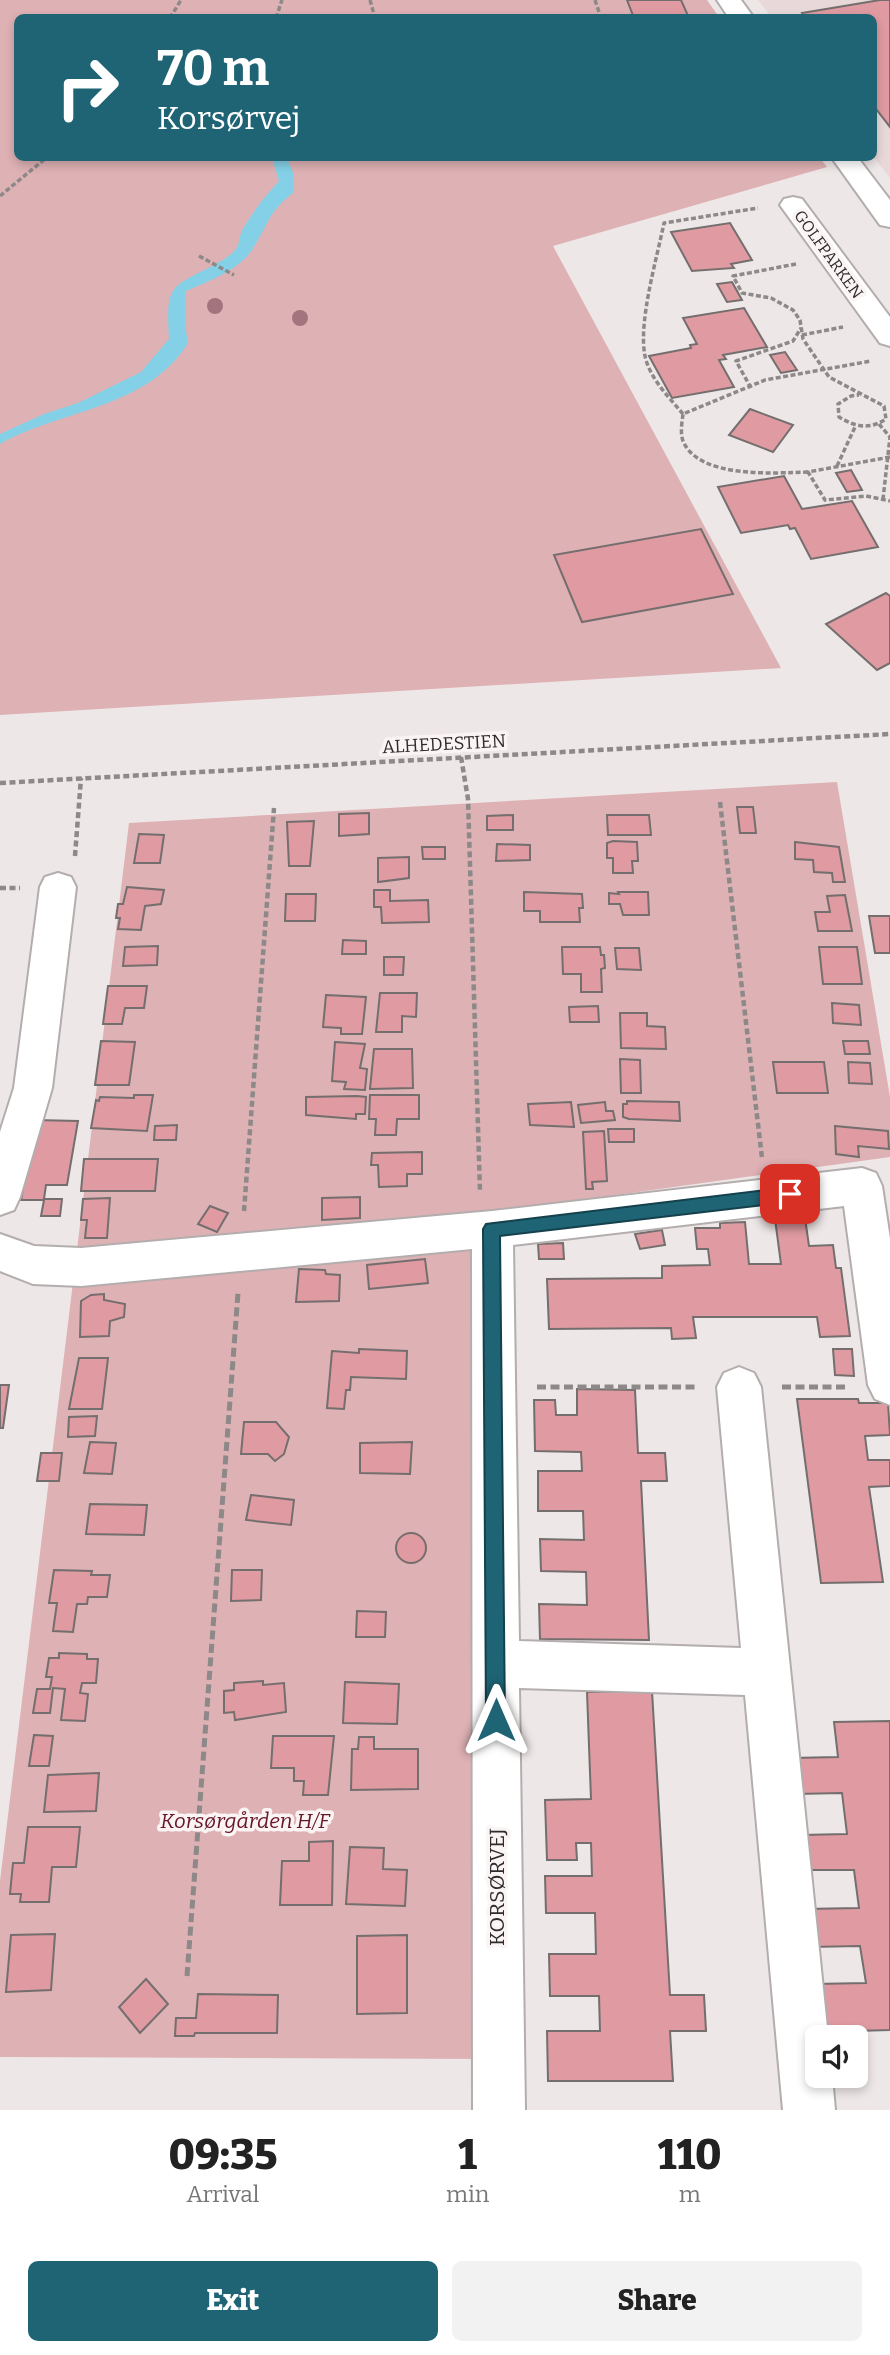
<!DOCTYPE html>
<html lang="en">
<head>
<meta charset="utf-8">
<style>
	:root { --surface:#fff; --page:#f2f2f2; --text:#222; --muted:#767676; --accent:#1f6475 }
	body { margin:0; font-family:Bitter,serif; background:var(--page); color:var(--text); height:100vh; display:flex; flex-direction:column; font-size:26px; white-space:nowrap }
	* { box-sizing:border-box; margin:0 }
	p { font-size:23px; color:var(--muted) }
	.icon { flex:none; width:38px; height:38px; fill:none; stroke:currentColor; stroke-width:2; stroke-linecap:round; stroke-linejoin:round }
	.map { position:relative; height:2110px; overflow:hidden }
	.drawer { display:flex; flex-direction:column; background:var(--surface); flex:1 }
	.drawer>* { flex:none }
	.guide { position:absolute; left:14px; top:14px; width:863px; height:147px; border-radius:10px; box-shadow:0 4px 10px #0003; background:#1f6475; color:#fff; overflow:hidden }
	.controls { position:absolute; left:805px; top:2025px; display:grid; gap:14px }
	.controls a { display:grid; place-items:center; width:63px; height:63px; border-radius:10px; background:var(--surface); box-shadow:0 4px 10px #0003; font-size:35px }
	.pin { position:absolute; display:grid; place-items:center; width:60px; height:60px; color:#fff; margin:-30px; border-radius:14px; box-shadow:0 4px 10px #0006 }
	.me { position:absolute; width:77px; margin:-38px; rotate:0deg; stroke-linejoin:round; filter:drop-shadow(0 0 5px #0008) }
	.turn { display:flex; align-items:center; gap:24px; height:147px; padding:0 28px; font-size:32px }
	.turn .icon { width:91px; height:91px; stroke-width:2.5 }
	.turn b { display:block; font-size:49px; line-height:60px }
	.eta { display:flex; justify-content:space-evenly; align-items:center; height:119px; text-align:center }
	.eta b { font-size:42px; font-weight:800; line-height:49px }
	.button { display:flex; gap:14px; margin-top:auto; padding:14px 28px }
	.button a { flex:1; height:80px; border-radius:10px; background:var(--accent); color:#fff; font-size:28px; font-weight:800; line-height:80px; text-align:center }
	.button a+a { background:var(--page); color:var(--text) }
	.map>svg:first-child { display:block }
</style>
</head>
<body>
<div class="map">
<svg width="890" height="2110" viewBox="0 0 890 2110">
	<rect width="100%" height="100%" fill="#eee7e7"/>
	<!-- built -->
	<path fill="#e8d8d9" d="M758,0H890V178L873,156V18L771,17Z"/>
	<!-- green -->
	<g fill="#deb1b4">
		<path d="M0,0H707L719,17L18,18V158H820L827,167L553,246L781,668L0,715Z"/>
		<path d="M837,782L890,1097V1157L472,1215L486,2059L0,2057V1881L129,823Z"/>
	</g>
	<!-- water -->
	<path fill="#84d1e7" d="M272,158H287L294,175V192C267,213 269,224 252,250C239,270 207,282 186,291L185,325L188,343C147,409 62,409 0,444V434L44,414L78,403L141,372L169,339C166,285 169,288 214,265C223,260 230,256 236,249C240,243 239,235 243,229C253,211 266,195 279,181Z"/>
	<!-- building -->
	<g fill="#df9ba1" stroke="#746e6e" stroke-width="2">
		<path d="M627,0H681L689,18H634Z"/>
		<path d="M880,0H890V127L873,105V18H805L802,13Z"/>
		<path d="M730,223L752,260L731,264L734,268L692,271L671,232Z"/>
		<path d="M732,282L742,300L727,302L717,284Z"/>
		<path d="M744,308L767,347L723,355L726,359L719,360L734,387L672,398L649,356L691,348L690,345L697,344L683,318Z"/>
		<path d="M785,352L797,370L781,373L770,355Z"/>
		<path d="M750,409L793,425L773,452L729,435Z"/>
		<path d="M851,470L862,490L847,492L836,473Z"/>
		<path d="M784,476L802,509L852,501L878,547L811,559L795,528L790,529L788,525L741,533L718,487Z"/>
		<path d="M701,529L733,594L582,622L554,555Z"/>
		<path d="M886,593L890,596V663L877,670L826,624Z"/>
		<path d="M737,807H753L756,833H740Z"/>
		<path d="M369,813V834L339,836V814Z"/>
		<path d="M513,815V830H487V816Z"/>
		<path d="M607,815H649L651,835H608Z"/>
		<path d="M314,821L310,866H289L287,822Z"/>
		<path d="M139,834L164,835L160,863H134Z"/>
		<path d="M613,841L637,842L638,861H632L633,873H613V858H607V843Z"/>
		<path d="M795,842L839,847L845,882H833L832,873L814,872L813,860L795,859Z"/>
		<path d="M497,844L530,845V860L496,861Z"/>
		<path d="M422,847H445V859H423Z"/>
		<path d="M409,857V878L378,882V858Z"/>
		<path d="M127,887L164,890L161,904L145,906L141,930L118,929L120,918H116L118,904H123Z"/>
		<path d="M374,890H390V901L428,900L429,922L382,923L381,907H374Z"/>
		<path d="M524,892L582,894L583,908H579L580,922H540V911H524Z"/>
		<path d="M618,892H648L649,915H623L620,904H609V893L619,894Z"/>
		<path d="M286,894H316L315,921H285Z"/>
		<path d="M845,895L852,931H818L815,912H830L827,896Z"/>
		<path d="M869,916H890V953H875Z"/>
		<path d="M343,940L366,941V954H342Z"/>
		<path d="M158,946L157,965L123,966L125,947Z"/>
		<path d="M562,947H600L601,955H604L605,968L601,969L602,992H581V974H563Z"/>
		<path d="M819,947H857L862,984H823Z"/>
		<path d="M615,948H639L641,970L617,969Z"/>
		<path d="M384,957H404L403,975H384Z"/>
		<path d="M108,986H147L144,1008H125L122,1024H103Z"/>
		<path d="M380,993H417L416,1017L402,1016V1032H376Z"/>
		<path d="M326,995L366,997L362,1034H341V1028L323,1027Z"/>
		<path d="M832,1003L859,1005L861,1025L833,1023Z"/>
		<path d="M598,1006L599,1022H570L569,1007Z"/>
		<path d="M620,1013H647V1026L665,1027L666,1049L621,1048Z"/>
		<path d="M101,1041L135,1042L129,1085H95Z"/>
		<path d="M843,1041H868L870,1054H845Z"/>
		<path d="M335,1042L365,1044L360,1068L367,1069L365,1090L344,1089L346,1082L332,1081Z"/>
		<path d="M374,1049H412L413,1088L370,1089Z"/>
		<path d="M620,1059L640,1060L641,1093H621Z"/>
		<path d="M773,1062H824L828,1093H777Z"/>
		<path d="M848,1062L870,1063L872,1084L849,1083Z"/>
		<path d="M134,1095H153L147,1131L91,1128L96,1100L99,1101L100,1097L134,1098Z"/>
		<path d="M370,1095H419V1119H397L396,1135H375L376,1119H369Z"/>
		<path d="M357,1096L366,1097L365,1114H356V1119L306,1115V1097Z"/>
		<path d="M627,1101L679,1102L680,1121L629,1119L623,1117V1104H627Z"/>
		<path d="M571,1102L574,1127L530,1125L528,1104Z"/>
		<path d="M605,1102L606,1111H613L615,1120L581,1123L578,1105Z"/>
		<path d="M35,1120L78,1121L67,1185H46L44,1199H62L60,1216H41L44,1200H21Z"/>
		<path d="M177,1125L176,1140H154L155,1126Z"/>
		<path d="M835,1126L888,1131L889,1149L858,1146L859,1157L836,1154Z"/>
		<path d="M608,1129H634V1142H609Z"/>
		<path d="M604,1131L607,1181L592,1182L593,1189H586L583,1132Z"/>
		<path d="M422,1152V1174H407V1186L379,1187L378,1165H371L372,1153Z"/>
		<path d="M84,1159H158L155,1191H81Z"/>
		<path d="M360,1197V1218L322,1220V1198Z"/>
		<path d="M110,1198L107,1238H85L87,1220H81L83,1199Z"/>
		<path d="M210,1206L228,1213L217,1232L198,1224Z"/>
		<path d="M805,1218L809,1246L833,1245L836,1268H841L850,1336L820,1337L817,1317H693L696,1338L672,1339L671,1328L549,1329L547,1279L662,1278V1266L710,1265L708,1249H697L695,1228H720V1223L745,1222L749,1264H781L775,1219Z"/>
		<path d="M662,1230L665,1245L640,1249L635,1234Z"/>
		<path d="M563,1243L564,1259H539L538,1244Z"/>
		<path d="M425,1259L428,1283L369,1289L367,1265Z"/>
		<path d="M299,1269L325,1270L326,1274L340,1275L339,1301L296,1302Z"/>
		<path d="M104,1294V1300L125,1304L124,1317L110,1321L109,1336L80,1337L81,1301L91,1295Z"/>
		<path d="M359,1349L407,1351L406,1379L351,1377L350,1390H346L344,1409L327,1408L332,1351L359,1353Z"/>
		<path d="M833,1349H852L854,1376L835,1375Z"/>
		<path d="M79,1358H108L102,1409H69Z"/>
		<path d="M0,1385H9L3,1428H0Z"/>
		<path d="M577,1389L635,1390L638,1453H665L667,1481H641L649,1640L540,1639L539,1604L587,1605L586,1572L541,1571L540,1539L584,1540L583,1511H538V1471H582L581,1452L535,1451L534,1400H555L556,1415H577Z"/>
		<path d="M797,1399H858L859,1403H888L890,1435L865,1436L868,1460H890V1486L869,1487L883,1582L821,1583Z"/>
		<path d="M97,1416L95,1436L68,1437L69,1417Z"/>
		<path d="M244,1422H276L289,1437L284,1454L275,1461L268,1454H241Z"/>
		<path d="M90,1442L116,1443L112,1474L84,1473Z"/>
		<path d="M412,1442L410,1474L360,1473V1443Z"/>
		<path d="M41,1453H62L59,1481H37Z"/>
		<path d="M251,1495L294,1500L291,1525L246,1520Z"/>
		<path d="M90,1504L147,1505L144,1535L86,1534Z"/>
		<circle cx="411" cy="1548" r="15"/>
		<path d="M54,1570L92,1571L91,1575H110L107,1597H88L87,1604H77L73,1632L53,1631L57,1603H49Z"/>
		<path d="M232,1570H262L261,1600L231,1601Z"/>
		<path d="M357,1611L386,1612L385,1637H356Z"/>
		<path d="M59,1653L87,1654V1659H98L96,1683H82L80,1693L88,1694L85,1721L61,1720L65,1689L53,1688L50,1713H33L37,1689H50L52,1677H46L49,1658H59Z"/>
		<path d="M263,1681V1685L284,1683L286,1712L235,1720L234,1712L224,1713V1691L234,1690V1683Z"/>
		<path d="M345,1682L399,1684L397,1724L343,1723Z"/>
		<path d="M652,1691L670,1995H704L706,2031H670L673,2081H548L547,2031H600L599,1996H550L549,1954H596L595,1913H546L545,1876H592L591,1843H576L577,1860H547L545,1800L591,1799L587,1692Z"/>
		<path d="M890,1721V2030L821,2032L814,1984L866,1983L860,1946L809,1947L804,1909L859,1908L854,1870H805L801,1835L847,1834L842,1793L796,1794L791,1758L838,1757L834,1722Z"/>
		<path d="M34,1735L53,1736L49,1766H29Z"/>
		<path d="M273,1736H334L328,1795H303L304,1781H294V1768H271Z"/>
		<path d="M359,1737H374V1749H418V1789L351,1790L352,1749H358Z"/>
		<path d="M99,1773L96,1811L44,1812L48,1775Z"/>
		<path d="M28,1827H80L76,1867H52L49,1902H20L21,1894H10L13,1863H24Z"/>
		<path d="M333,1841L332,1905H280L282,1861H309V1842Z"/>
		<path d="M350,1847L384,1848L383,1869L407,1870L405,1906L346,1904Z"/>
		<path d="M55,1934L51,1990L6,1992L11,1935Z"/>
		<path d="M407,1935V2013L357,2014V1936Z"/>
		<path d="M146,1979L168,2004L140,2033L119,2007Z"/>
		<path d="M198,1994L278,1995L277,2033H195L194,2036H175L176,2018H196Z"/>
	</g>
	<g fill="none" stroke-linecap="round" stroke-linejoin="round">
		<!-- minor casing -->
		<g stroke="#b4adae" stroke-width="4">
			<g id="minor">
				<path d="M717,0H741L754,18H729Z"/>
				<path d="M832,158H858L890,200V227L880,225Z"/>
				<path d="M793,197L802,199L890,317V346L880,343L780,205L784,199Z"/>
				<path d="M58,873L71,877L76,887L52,1088L20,1197L14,1210L0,1215V1132L14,1088L40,887L45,877Z"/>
				<path d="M862,1168L876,1173L882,1186L890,1239V1405L875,1399L868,1385L844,1206L513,1245L519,1641L741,1648L717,1387L724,1373L739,1367L754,1373L761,1387L828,2037H817V2076H832L835,2110H783L745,1695L519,1688L525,2110H473L472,1249L81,1286L33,1284L0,1271V1234L34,1246L81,1248L492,1211Z"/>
			</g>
		</g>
		<!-- path-far2 -->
		<g stroke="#8e8989" stroke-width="3.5" stroke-dasharray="5 2.5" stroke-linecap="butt">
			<path d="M370,0L375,18"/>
			<path d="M595,0L601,18"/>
			<path d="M170,18L181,0"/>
			<path d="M276,18L282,0"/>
			<path d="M0,196L46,158"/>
			<path d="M199,256L234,275"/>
			<path d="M796,264L733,276L742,293L771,298L793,310L800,320L803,339L829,377L884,406L886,419C869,430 856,427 839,417L838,404L851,396L859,395"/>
			<path d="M802,335L843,327"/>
			<path d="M751,388L736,361L793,341L801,328"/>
			<path d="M683,414C669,397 650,379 645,356C638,322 657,258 664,223L758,208"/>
			<path d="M879,424L890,437L883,499"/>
			<path d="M890,457L808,472L825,500L866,496L890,501"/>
			<path d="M837,466L855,427"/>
			<path d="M808,472C774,473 699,479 683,441C680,433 682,422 683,414L765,380L871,361"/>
		</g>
		<!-- path-far1 -->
		<g stroke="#8e8989" stroke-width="4.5" stroke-dasharray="6 3.5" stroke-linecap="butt">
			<path d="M461,757L468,799L480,1192"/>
			<path d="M0,783L890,734"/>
			<path d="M720,802L762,1158"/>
			<path d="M75,856L81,778"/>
			<path d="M0,888H20"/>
			<path d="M244,1211L274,808"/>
		</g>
		<!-- path -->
		<g stroke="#8e8989" stroke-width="5" stroke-dasharray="9 4.5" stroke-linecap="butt">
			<path d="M537,1387H697"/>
			<path d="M782,1387H847"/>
			<path d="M187,1976L238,1293"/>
		</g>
		<!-- minor -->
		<use href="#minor" fill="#fff" fill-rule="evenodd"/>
	</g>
	<!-- trees -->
	<g fill="#a3747e">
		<circle cx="215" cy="306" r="8"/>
		<circle cx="300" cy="318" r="8"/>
	</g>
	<!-- route -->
	<path fill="#1f6475" stroke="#14414c" stroke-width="2" d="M790,1187L796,1189L799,1194L796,1199L790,1202L500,1236L505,1720L503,1727L496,1730L489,1727L486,1720L483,1229L486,1224Z"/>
	<g text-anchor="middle" stroke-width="7" stroke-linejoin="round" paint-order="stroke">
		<!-- far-street labels -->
		<g font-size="16" fill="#2e2c2c" stroke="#fbf4f4">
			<text transform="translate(829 254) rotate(54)" y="6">GOLFPARKEN</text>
		</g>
		<!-- street labels -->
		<g font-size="18" fill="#2e2c2c" stroke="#fbf4f4">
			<text transform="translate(444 744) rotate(-3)" y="6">ALHEDESTIEN</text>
		</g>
		<!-- near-park labels -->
		<g font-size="21" font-style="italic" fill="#661628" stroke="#fbf4f4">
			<text x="245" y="1828">Korsørgården H/F</text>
		</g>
		<!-- near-street labels -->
		<g font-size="21" fill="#2e2c2c" stroke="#fbf4f4">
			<text transform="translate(497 1887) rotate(-90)" y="7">KORSØRVEJ</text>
		</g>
	</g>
</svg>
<div class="controls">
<a><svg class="icon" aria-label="sound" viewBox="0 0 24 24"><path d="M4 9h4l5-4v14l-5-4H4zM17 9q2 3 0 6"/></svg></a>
</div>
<div class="pin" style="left:790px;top:1194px;background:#d93025"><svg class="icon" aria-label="arrive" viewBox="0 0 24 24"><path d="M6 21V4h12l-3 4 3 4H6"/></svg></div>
<svg class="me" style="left:496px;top:1720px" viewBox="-20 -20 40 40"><path d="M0-17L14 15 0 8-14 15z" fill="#1f6475" stroke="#fff" stroke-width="4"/></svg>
<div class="guide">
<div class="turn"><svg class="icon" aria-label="right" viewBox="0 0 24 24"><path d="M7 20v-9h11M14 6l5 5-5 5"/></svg><div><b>70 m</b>Korsørvej</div></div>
</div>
</div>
<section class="drawer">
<div class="eta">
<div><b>09:35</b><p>Arrival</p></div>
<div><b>1</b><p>min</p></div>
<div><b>110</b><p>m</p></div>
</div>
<div class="button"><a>Exit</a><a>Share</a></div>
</section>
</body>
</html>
